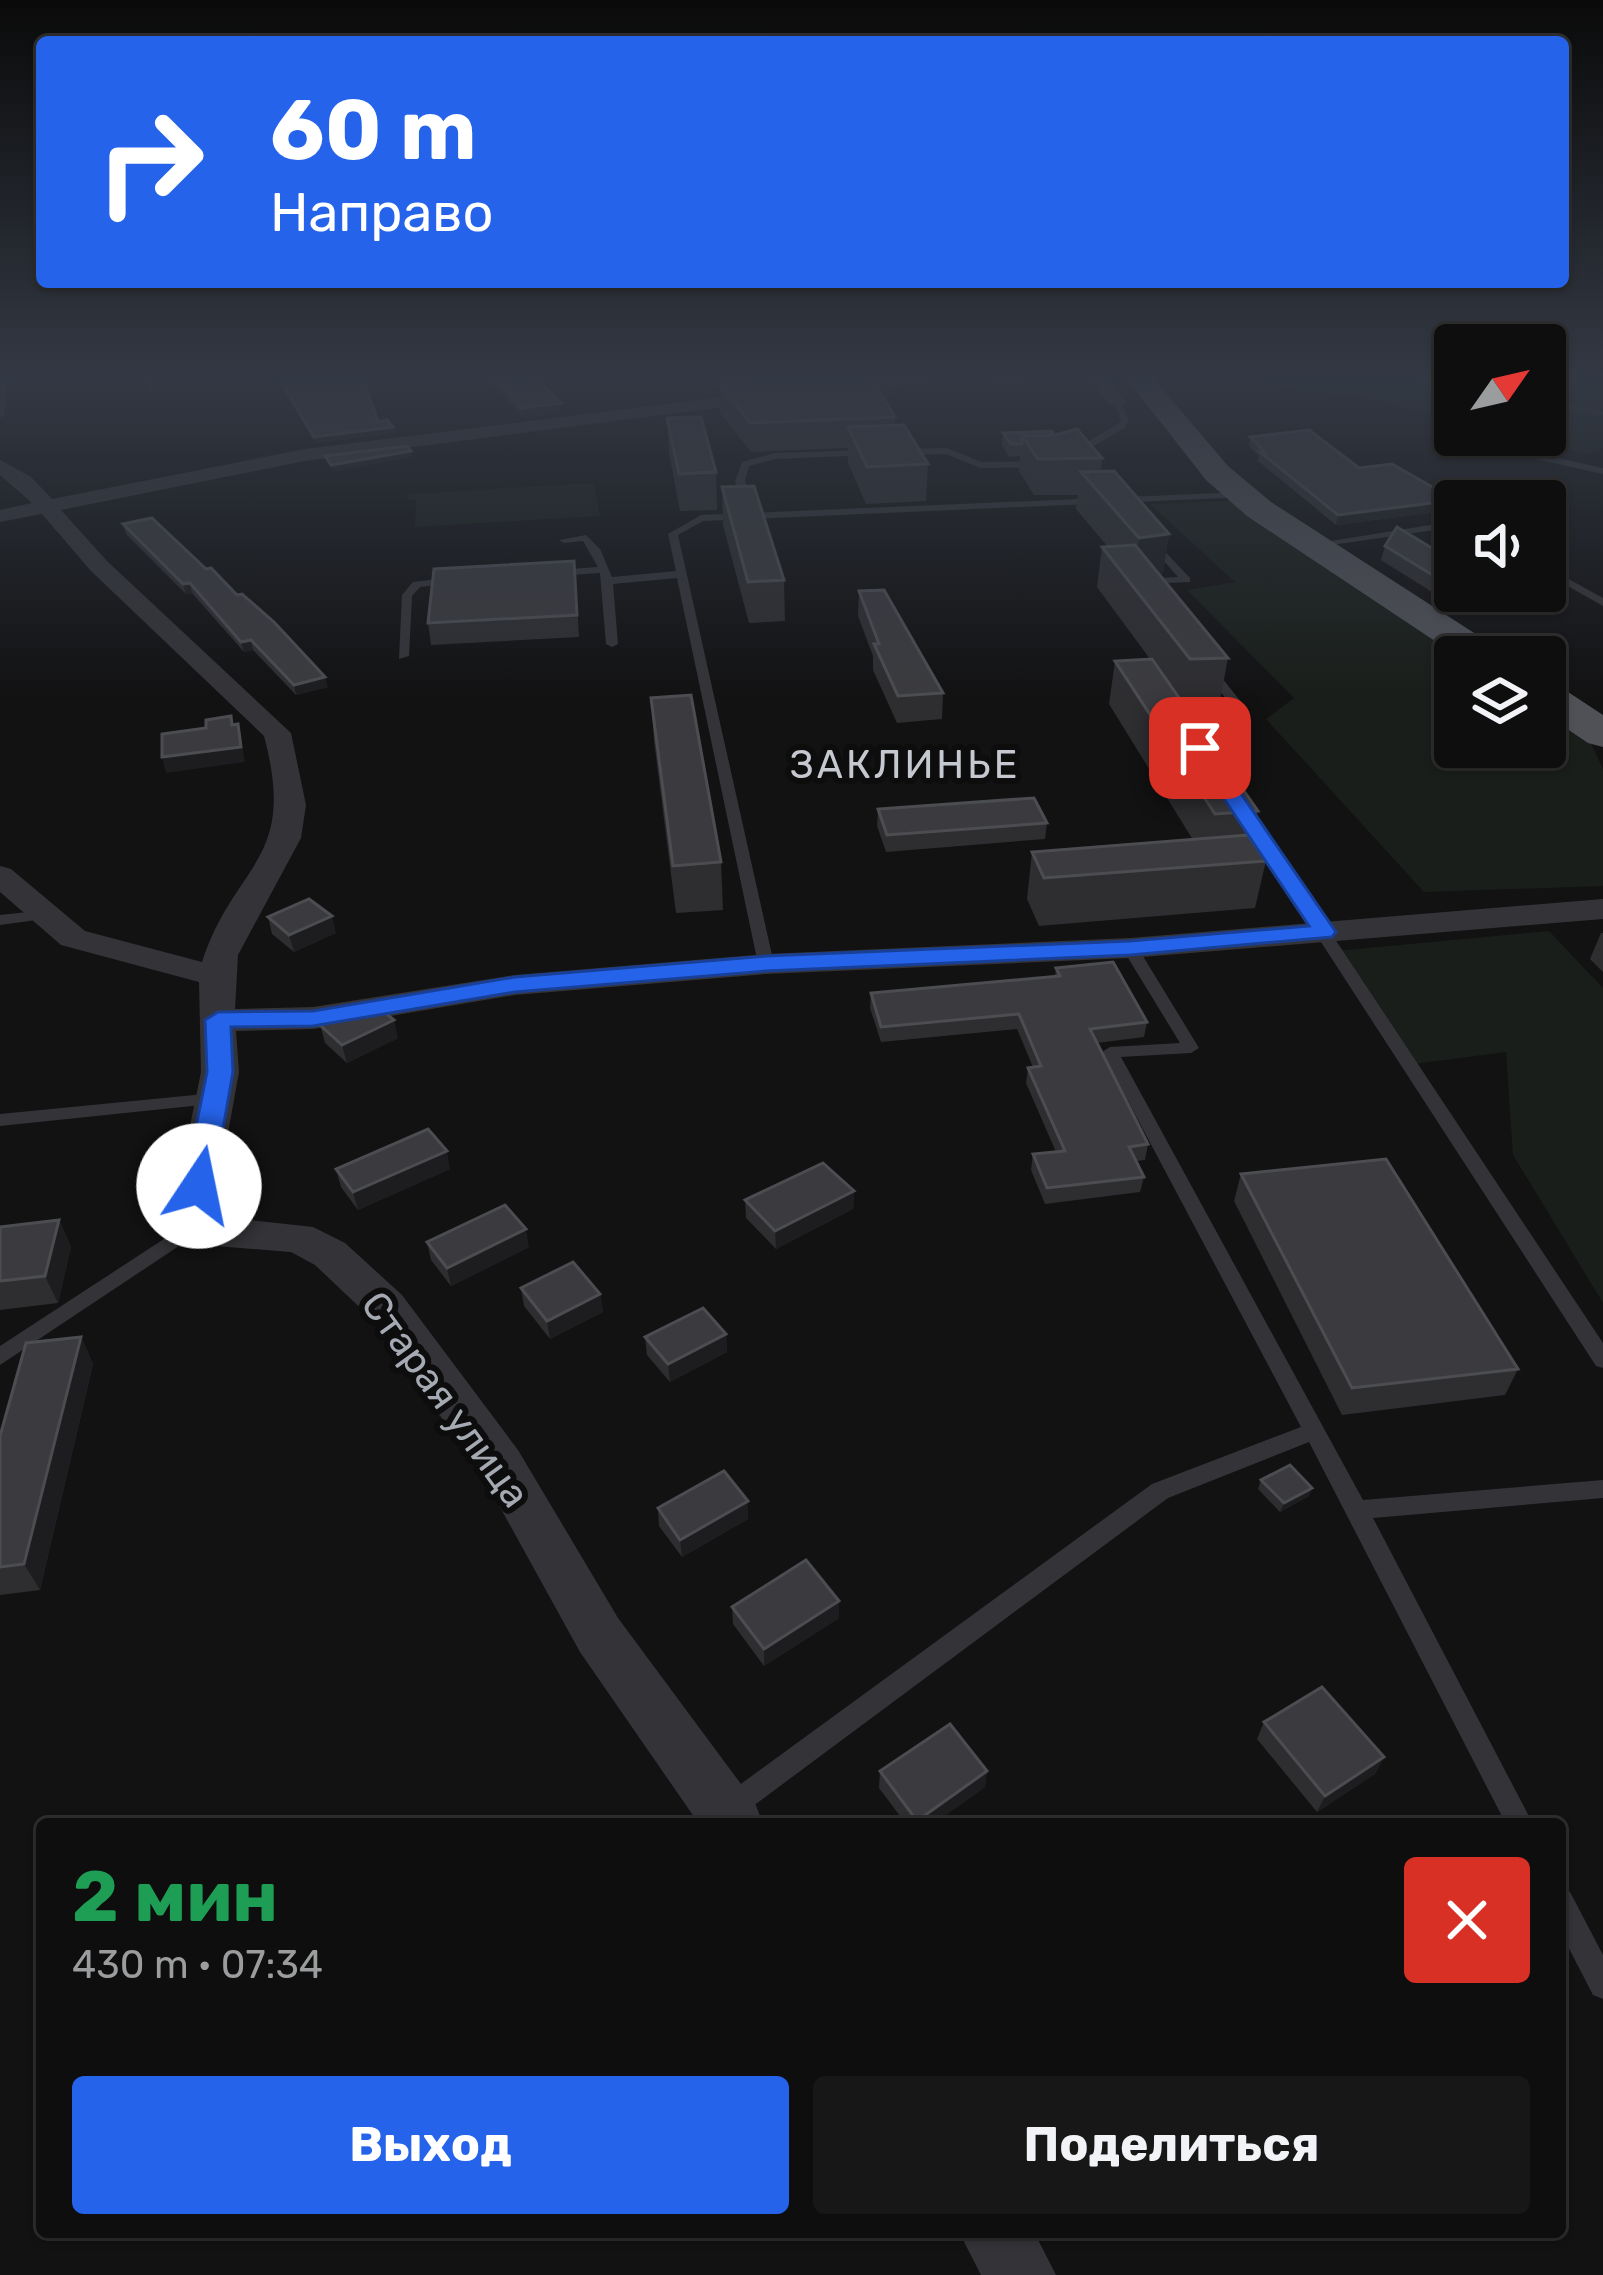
<!DOCTYPE html>
<html lang="ru">
<head>
<meta charset="utf-8">
<style>
	:root { --surface:#0e0e0e; --page:#171717; --text:#f1f3f6; --muted:#9b9c9e; --line:#2e2e2e; --accent:#2563eb }
	body { margin:0; font-family:Rubik,sans-serif; background:var(--page); color:var(--text); height:100vh; display:flex; flex-direction:column; font-size:45px; white-space:nowrap }
	* { box-sizing:border-box; margin:0 }
	p { font-size:39px; color:var(--muted) }
	.icon { flex:none; width:66px; height:66px; fill:none; stroke:currentColor; stroke-width:2; stroke-linecap:round; stroke-linejoin:round }
	.map { position:relative; flex:1; overflow:hidden }
	.details { position:absolute; left:36px; top:1818px; width:1530px; height:420px; display:flex; flex-direction:column; background:var(--surface); border-radius:12px; box-shadow:0 3px 9px #0004,0 0 0 3px var(--line) }
	.details>* { flex:none }
	.banner { position:absolute; left:36px; top:36px; width:1533px; height:252px; border-radius:12px; box-shadow:0 3px 9px #0004,0 0 0 3px var(--line); background:#2563eb; color:#fff; overflow:hidden }
	.needle { width:78px; rotate:56deg }
	.tools { position:absolute; left:1434px; top:324px; display:grid; gap:24px }
	.tools a { display:grid; place-items:center; width:132px; height:132px; border-radius:12px; background:var(--surface); box-shadow:0 3px 9px #0004,0 0 0 3px var(--line); font-size:60px }
	.pin { position:absolute; display:grid; place-items:center; width:102px; height:102px; color:#fff; margin:-51px; border-radius:24px; box-shadow:0 6px 18px #0006 }
	.me { position:absolute; width:132px; margin:-66px; rotate:11deg; stroke-linejoin:round; filter:drop-shadow(0 0 9px #0008) }
	.turn { display:flex; align-items:center; gap:42px; height:252px; padding:0 36px; font-size:54px }
	.turn .icon { width:156px; height:156px; stroke-width:2.5 }
	.turn b { display:block; font-size:84px; line-height:102px }
	.round { display:grid; place-items:center; flex:none; width:126px; height:126px; border-radius:12px; background:var(--page) }
	.overview { display:flex; align-items:center; justify-content:space-between; height:204px; padding:0 36px }
	h1 { font-size:72px; font-weight:700; line-height:90px; color:#1e9e55 }
	.cta { display:flex; gap:24px; margin-top:auto; padding:24px 36px }
	.cta a { flex:1; height:138px; border-radius:12px; background:var(--accent); color:#fff; font-size:48px; font-weight:700; line-height:138px; text-align:center }
	.cta a+a { background:var(--page); color:var(--text) }
	.map>svg:first-child { display:block }
</style>
</head>
<body>
<div class="map">
<svg width="1603" height="2275" viewBox="0 0 1603 2275">
	<rect width="100%" height="100%" fill="#121213"/>
	<!-- green -->
	<g fill="#191e1a">
		<path d="M1258,378H1455V421L1365,397L1296,391Z"/>
		<path d="M1545,378H1603V448L1587,454L1508,435H1545Z"/>
		<path d="M594,483L600,516L415,527L416,500H407L408,494Z"/>
		<path d="M1230,501L1463,657H1455V747H1545V709L1588,737L1603,769V886L1424,892L1266,719L1294,698L1187,590L1235,582L1150,504Z"/>
		<path d="M1549,931L1603,988V1303L1513,1155L1506,1052L1414,1064L1335,951Z"/>
	</g>
	<g fill="none" stroke-linecap="round" stroke-linejoin="round">
		<!-- stream -->
		<g stroke="#2a3035" stroke-width="4.5">
			<path d="M1421,378L1455,385"/>
			<path d="M1545,402L1603,413"/>
		</g>
		<!-- service -->
		<g fill="#343438" fill-rule="evenodd">
			<path d="M0,378L7,379L4,415L0,418Z"/>
			<path d="M142,378H150L154,392H148Z"/>
			<path d="M1113,399H1119L1129,420L1125,428L1074,457H1068V453L1118,424L1121,420Z"/>
			<path d="M1465,438L1603,468V474L1462,443Z"/>
			<path d="M947,448L981,462L1045,461L1050,464L1045,467L980,468L946,454L895,455L890,452L895,449Z"/>
			<path d="M868,450L871,455L775,459L749,466L745,481L752,503L744,509L739,506L742,502L735,481L742,462L775,453Z"/>
			<path d="M1243,492L1248,495L1246,497L703,521L678,535L774,964L766,969L758,964L677,578L613,584L618,644L612,647L606,644L600,573L555,576L550,573L555,570L598,567L583,541L564,543L559,540L586,535L600,549L612,577L676,571L668,534L701,515Z"/>
			<path d="M1455,521V527L1311,548L1306,545Z"/>
			<path d="M1151,537L1190,578V582L1136,584V580L1140,579L1178,577L1146,540Z"/>
			<path d="M1545,566L1603,598V606L1545,573Z"/>
			<path d="M456,577L460,578V582L420,587L412,596L409,656L399,659L402,595L413,582Z"/>
			<path d="M1210,667L1214,668L1246,708L1240,712L1184,714L1187,719L1185,722H1177L1169,711L1171,708L1231,705L1204,671Z"/>
			<path d="M1243,807L1250,811L1603,1343V1368L1596,1366L1236,811Z"/>
			<path d="M46,910L54,915L51,918L0,925V915Z"/>
			<path d="M1130,943L1138,948L1199,1048L1191,1053L1121,1057L1363,1500L1603,1480V1498L1373,1518L1533,1824H1506L1309,1442L1168,1498L741,1815L732,1819L723,1815L719,1806L723,1797L1152,1484L1301,1427L1102,1052L1110,1047L1180,1043L1122,948Z"/>
			<path d="M215,1093L224,1099L221,1103L0,1126V1114Z"/>
			<path d="M190,1222L197,1224L200,1229L197,1234L0,1365V1346Z"/>
			<path d="M1560,1888L1570,1892L1603,1955V1999L1593,1995L1560,1931Z"/>
		</g>
		<!-- minor -->
		<g fill="#343438" fill-rule="evenodd">
			<path d="M0,378H24L0,384Z"/>
			<path d="M875,378H927L918,383L841,392L832,387Z"/>
			<path d="M1090,378H1108L1125,401L1123,405H1109Z"/>
			<path d="M771,391L777,392V400L305,461L61,510L107,561L291,733L306,805L301,838L238,955L235,1009L313,1007L515,975L766,954L1130,938L1603,899V919L1130,958L766,974L515,995L313,1029L236,1031L239,1072L213,1216L313,1227L345,1243L402,1295L518,1450L618,1618L755,1803L763,1824H699L580,1652L484,1478L372,1319L315,1265L291,1252L190,1244L175,1239L169,1229L201,1072L199,982L61,945L0,892V866L11,869L85,931L202,962C235,861 298,863 264,736L91,571L42,514L0,522V510L32,503L0,475V460L31,477L52,499L305,449Z"/>
			<path d="M959,2232H1034L1056,2275H981Z"/>
		</g>
		<!-- primary -->
		<g fill="#505157" fill-rule="evenodd">
			<path d="M1126,378H1153L1228,466L1271,502L1499,649L1505,657H1459L1247,516L1206,480Z"/>
			<path d="M1545,683L1559,686L1603,715V747L1588,743L1545,714Z"/>
		</g>
	</g>
	<!-- wall -->
	<g fill="#2e2e31">
		<path d="M491,378H535L561,413L523,417L491,381Z"/>
		<path d="M770,378H892L891,397L884,398L895,417V425L928,464L926,501L866,504L848,463V448L751,452L720,413V385L771,379Z"/>
		<path d="M281,381L378,422L394,433L315,443L282,387Z"/>
		<path d="M667,418L716,472L717,510L680,511L669,453Z"/>
		<path d="M1003,433L1055,435L1102,458L1101,471L1169,534L1163,573L1158,574L1228,658L1220,701L1182,702L1258,811L1251,840L1266,861L1255,908L1039,926L1027,899L1032,852L1193,840L1109,704L1115,661L1150,659L1097,587L1102,547H1108L1076,509L1078,495H1034L1019,471L1020,456L1009,457L1002,445Z"/>
		<path d="M1250,437L1359,468L1455,500L1452,510L1336,525L1258,461L1259,456L1249,446Z"/>
		<path d="M722,487L784,580L785,621L749,623L723,525Z"/>
		<path d="M123,524L328,687L296,695L253,650L244,652L192,593L186,594L126,534Z"/>
		<path d="M1385,546L1476,591L1440,597L1381,560Z"/>
		<path d="M576,582L579,637L431,645L428,623Z"/>
		<path d="M859,591L943,693L942,719L897,723L873,670V656L858,616Z"/>
		<path d="M651,698L721,862L723,910L676,913L654,741Z"/>
		<path d="M878,809L1047,823L1045,839L886,852L877,826Z"/>
		<path d="M268,917L336,933L294,952L272,934Z"/>
		<path d="M1601,933H1603V972L1590,959Z"/>
		<path d="M1056,968L1147,1022L1144,1037L1097,1043L1148,1144L1145,1160L1136,1161L1144,1177L1140,1192L1045,1204L1031,1170L1033,1154L1056,1152L1026,1083L1028,1068L1033,1067L1017,1029L881,1042L870,1008L871,993L1055,976Z"/>
		<path d="M320,1025L398,1038L347,1063L325,1043Z"/>
		<path d="M336,1169H450L358,1210L341,1187Z"/>
		<path d="M1241,1174L1518,1369L1505,1395L1342,1415L1234,1201Z"/>
		<path d="M854,1191L853,1209L776,1249L746,1218L745,1200Z"/>
		<path d="M59,1220L71,1247L58,1303L0,1310V1227Z"/>
		<path d="M427,1242L529,1247L451,1286L431,1260Z"/>
		<path d="M521,1288L600,1294L603,1312L550,1339L524,1306Z"/>
		<path d="M726,1334L727,1352L670,1382L647,1355L645,1337Z"/>
		<path d="M81,1337L93,1364L40,1590L0,1595V1436Z"/>
		<path d="M1261,1480L1312,1488L1309,1496L1280,1512L1258,1489Z"/>
		<path d="M748,1501V1519L682,1557L659,1526L658,1508Z"/>
		<path d="M839,1601V1618L764,1666L733,1624L732,1607Z"/>
		<path d="M1264,1722L1384,1757L1375,1774L1317,1812L1257,1739Z"/>
		<path d="M880,1771H987L985,1787L933,1824H906L879,1788Z"/>
	</g>
	<!-- shaded-wall -->
	<g fill="#1d1d1f">
		<path d="M870,378H892L891,397L869,402Z"/>
		<path d="M999,378H1044L989,385L990,379Z"/>
		<path d="M561,403V413L523,417L522,408Z"/>
		<path d="M393,427L394,433L315,443L314,437Z"/>
		<path d="M411,451L412,457L332,472L331,465Z"/>
		<path d="M1455,500L1452,510L1336,525L1338,515Z"/>
		<path d="M1169,534L1163,573L1133,577L1139,538Z"/>
		<path d="M1455,581V591H1476L1440,597L1444,582Z"/>
		<path d="M190,583L192,593L186,594L183,584Z"/>
		<path d="M251,640L253,650L244,652L241,642Z"/>
		<path d="M325,677L328,687L296,695L294,685Z"/>
		<path d="M238,724L245,762L166,773L162,757Z"/>
		<path d="M332,916L336,933L294,952L289,935Z"/>
		<path d="M394,1020L398,1038L347,1063L342,1045Z"/>
		<path d="M447,1151L450,1169L358,1210L353,1192Z"/>
		<path d="M854,1191L853,1209L776,1249L775,1231Z"/>
		<path d="M59,1220L71,1247L58,1303L45,1276Z"/>
		<path d="M526,1229L529,1247L451,1286L447,1268Z"/>
		<path d="M600,1294L603,1312L550,1339L547,1321Z"/>
		<path d="M726,1334L727,1352L670,1382L668,1364Z"/>
		<path d="M81,1337L93,1364L40,1590L24,1564Z"/>
		<path d="M1312,1488L1309,1496L1280,1512L1284,1503Z"/>
		<path d="M748,1501V1519L682,1557L680,1540Z"/>
		<path d="M839,1601V1618L764,1666V1649Z"/>
		<path d="M1384,1757L1375,1774L1317,1812L1325,1796Z"/>
		<path d="M987,1771L985,1787L933,1824H916L917,1821Z"/>
	</g>
	<!-- building -->
	<g fill="#3b3b3f" stroke="#4b4d51" stroke-width="3">
		<path d="M321,378H363L378,422L387,420L393,427L314,437L281,381Z"/>
		<path d="M495,378H535L561,403L522,408Z"/>
		<path d="M781,378H871L895,417L750,423L720,385Z"/>
		<path d="M701,417L716,472L679,474L667,418Z"/>
		<path d="M904,425L928,464L867,467L848,427Z"/>
		<path d="M1077,429L1102,458L1038,459L1022,436L1055,435Z"/>
		<path d="M1309,430L1359,468L1392,464L1455,500L1338,515L1260,452H1265L1250,437Z"/>
		<path d="M1052,431L1054,435L1022,436V444H1011L1003,433Z"/>
		<path d="M407,446L411,451L331,465L325,456Z"/>
		<path d="M1114,471L1169,534L1139,538L1081,472Z"/>
		<path d="M754,486L784,580L748,582L722,487Z"/>
		<path d="M152,518L206,569L211,568L237,595L242,594L274,622L325,677L294,685L251,640L241,642L190,583L183,584L123,524Z"/>
		<path d="M1397,527L1455,562V581L1444,582L1385,546Z"/>
		<path d="M1135,545L1228,658L1190,659L1102,547Z"/>
		<path d="M574,561L577,615L428,623L434,569Z"/>
		<path d="M884,590L943,693L898,696L874,644H879L859,591Z"/>
		<path d="M1152,659L1258,811L1215,814L1115,661Z"/>
		<path d="M691,695L721,862L673,866L651,698Z"/>
		<path d="M231,716L232,725L238,724L241,747L162,757V734L206,728V720Z"/>
		<path d="M1034,798L1047,823L887,835L878,809Z"/>
		<path d="M1248,835L1266,861L1044,878L1032,852Z"/>
		<path d="M309,899L332,916L289,935L268,917Z"/>
		<path d="M1113,962L1147,1022L1090,1029L1148,1144L1129,1147L1144,1177L1047,1188L1033,1154L1065,1151L1028,1068L1041,1066L1019,1014L881,1027L871,993L1060,976L1056,968Z"/>
		<path d="M376,1005L394,1020L342,1045L320,1025L356,1008Z"/>
		<path d="M428,1129L447,1151L353,1192L336,1169Z"/>
		<path d="M1386,1159L1518,1369L1352,1388L1241,1174Z"/>
		<path d="M823,1163L854,1191L775,1231L745,1200Z"/>
		<path d="M505,1205L526,1229L447,1268L427,1242Z"/>
		<path d="M59,1220L45,1276L0,1281V1227Z"/>
		<path d="M573,1262L600,1294L547,1321L521,1288Z"/>
		<path d="M703,1308L726,1334L668,1364L645,1337Z"/>
		<path d="M81,1337L24,1564L0,1567V1436L26,1343Z"/>
		<path d="M1290,1465L1312,1488L1284,1503L1261,1480Z"/>
		<path d="M724,1471L748,1501L680,1540L658,1508Z"/>
		<path d="M806,1560L839,1601L764,1649L732,1607Z"/>
		<path d="M1322,1687L1384,1757L1325,1796L1264,1722Z"/>
		<path d="M950,1724L987,1771L917,1821L880,1771Z"/>
	</g>
	<!-- sky -->
	<linearGradient id="sky" x2="0" y2="1"><stop stop-color="#0a0a0a"/><stop offset="0.54" stop-color="#333944"/><stop offset="1" stop-color="#333944" stop-opacity="0"/></linearGradient>
	<rect width="1603" height="696" fill="url(#sky)"/>
	<!-- route -->
	<path fill="#2563eb" stroke="#184099" stroke-width="3" d="M1200,742L1207,744L1336,932L1332,937L1130,955L766,971L515,992L313,1026L231,1027L233,1072L213,1186L199,1196L184,1186L207,1072L205,1020L218,1012L313,1011L515,977L766,956L1130,941L1309,926L1190,748Z"/>
	<g text-anchor="middle" stroke-width="12" stroke-linejoin="round" paint-order="stroke">
		<!-- far-quarter labels -->
		<g font-size="39" letter-spacing="3" fill="#c6c8cf" stroke="#0d0d0e">
			<text x="905" y="778">ЗАКЛИНЬЕ</text>
		</g>
		<!-- street labels -->
		<g font-size="39" fill="#a5a9b2" stroke="#0d0d0e">
			<text transform="translate(446 1399) rotate(54)" y="14">Старая улица</text>
		</g>
	</g>
</svg>
<div class="tools">
<a><svg class="needle" viewBox="-14 -14 28 28"><path d="M0-13l5 13h-10z" fill="#e53935"/><path d="M0 13l5-13h-10z" fill="#9b9c9e"/></svg></a>
<a><svg class="icon" aria-label="sound" viewBox="0 0 24 24"><path d="M4 9h4l5-4v14l-5-4H4zM17 9q2 3 0 6"/></svg></a>
<a><svg class="icon" aria-label="layers" viewBox="0 0 24 24"><path d="M12 4l9 5-9 5-9-5zM3 14l9 5 9-5"/></svg></a>
</div>
<div class="pin" style="left:1200px;top:748px;background:#d93025"><svg class="icon" aria-label="arrive" viewBox="0 0 24 24"><path d="M6 21V4h12l-3 4 3 4H6"/></svg></div>
<svg class="me" style="left:199px;top:1186px" viewBox="-20 -20 40 40"><circle r="19" fill="#fff"/><path d="M0-13L10 11 0 6-10 11z" fill="#2563eb"/></svg>
<div class="banner">
<div class="turn"><svg class="icon" aria-label="right" viewBox="0 0 24 24"><path d="M7 20v-9h11M14 6l5 5-5 5"/></svg><div><b>60 m</b>Направо</div></div>
</div>
<section class="details">
<div class="overview"><div><h1>2 мин</h1><p>430 m · 07:34</p></div><a class="round" style="background:#d93025;color:#fff"><svg class="icon" aria-label="close" viewBox="0 0 24 24"><path d="M6 6l12 12M18 6L6 18"/></svg></a></div>
<div class="cta"><a>Выход</a><a>Поделиться</a></div>
</section>
</div>
</body>
</html>
